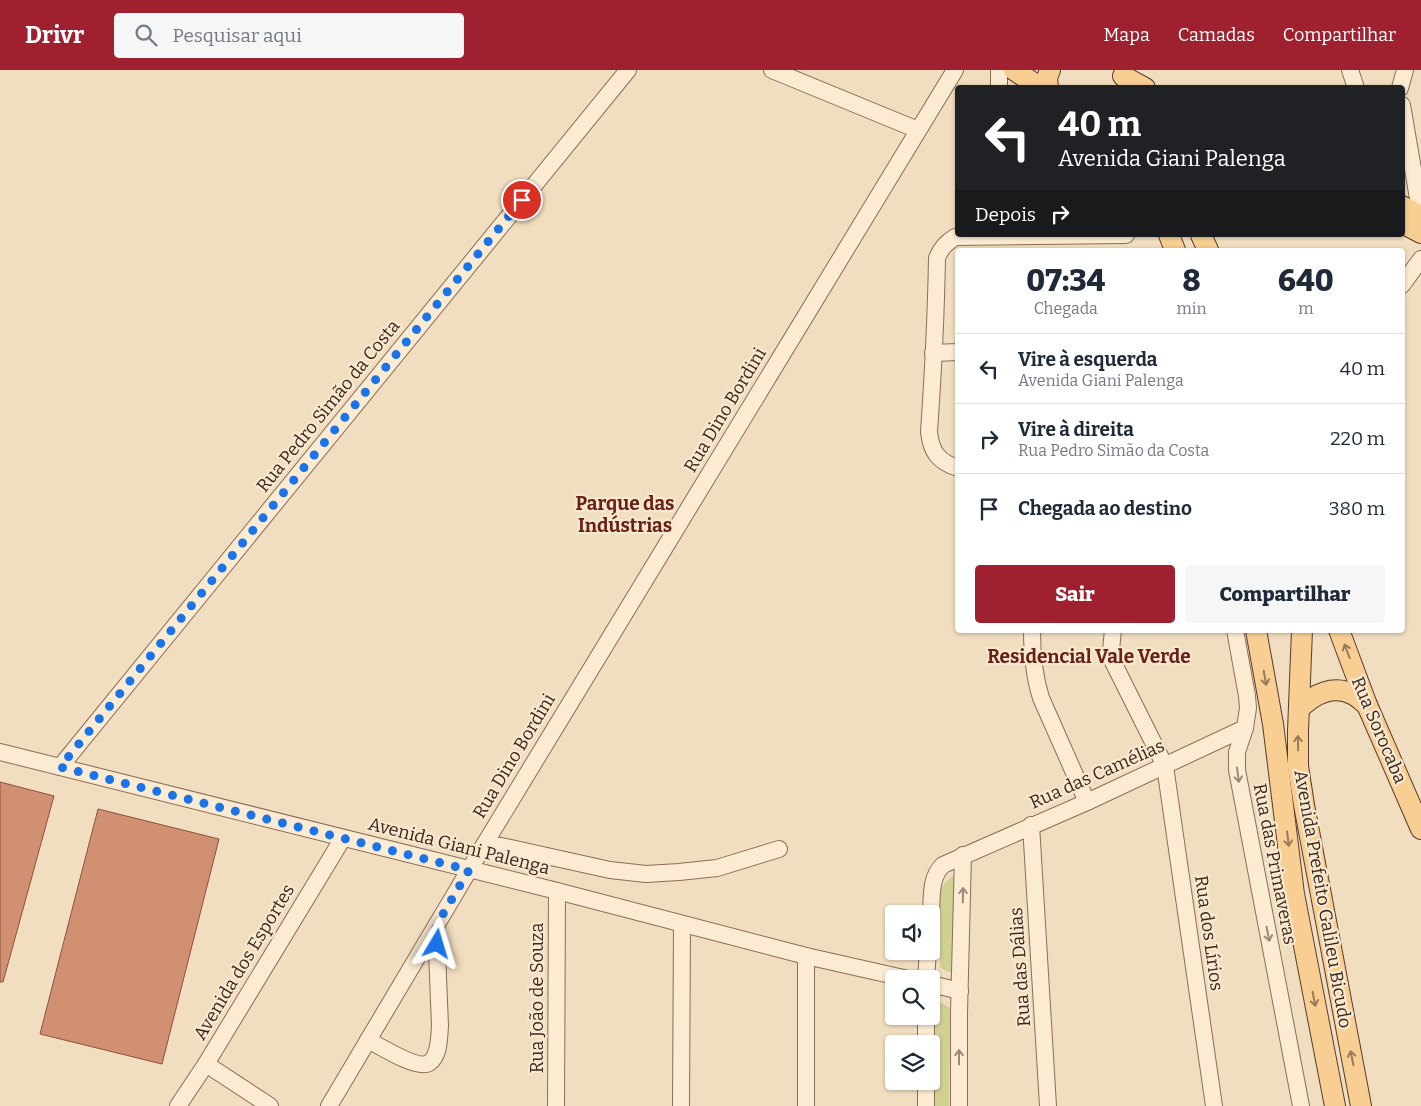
<!DOCTYPE html>
<html lang="pt">
<head>
<meta charset="utf-8">
<style>
	:root { --surface:#fff; --page:#f6f6f7; --text:#1f2937; --muted:#747a83; --line:#e0e1e3; --accent:#9f2130 }
	body { margin:0; font-family:Bitter,serif; background:var(--page); color:var(--text); height:100vh; display:flex; flex-direction:column; font-size:19px; white-space:nowrap }
	* { box-sizing:border-box; margin:0 }
	p { font-size:16px; color:var(--muted) }
	.icon { flex:none; width:28px; height:28px; fill:none; stroke:currentColor; stroke-width:2; stroke-linecap:round; stroke-linejoin:round }
	.map { position:relative; flex:1; overflow:hidden }
	.drawer { position:absolute; left:955px; top:178px; width:450px; height:385px; display:flex; flex-direction:column; background:var(--surface); border-radius:5px; box-shadow:0 1px 4px #0004 }
	.drawer>* { flex:none }
	.top-card { position:absolute; left:955px; top:15px; width:450px; height:152px; border-radius:5px; box-shadow:0 1px 4px #0004; background:#202124; color:#fff; overflow:hidden }
	.tools { position:absolute; left:885px; top:835px; display:grid; gap:10px }
	.tools a { display:grid; place-items:center; width:55px; height:55px; border-radius:5px; background:var(--surface); box-shadow:0 1px 4px #0004; font-size:25px }
	.pin { position:absolute; display:grid; place-items:center; width:42px; height:42px; color:#fff; margin:-21px; border:2px solid #fff; border-radius:50%; box-shadow:0 1px 5px #0007 }
	.me { position:absolute; width:55px; margin:-28px; rotate:7deg; stroke-linejoin:round; filter:drop-shadow(0 0 4px #0008) }
	.turn { display:flex; align-items:center; gap:18px; height:105px; padding:0 20px; font-size:22px }
	.turn .icon { width:65px; height:65px; stroke-width:2.5 }
	.turn b { display:block; font-size:35px; line-height:42px }
	.then { display:flex; align-items:center; height:48px; padding:0 20px; background:#0003; gap:10px; font-size:19px }
	.eta { display:flex; justify-content:space-evenly; align-items:center; height:85px; text-align:center }
	.eta b { font-size:30px; font-weight:800; line-height:35px }
	.cta { display:flex; gap:10px; margin-top:auto; padding:10px 20px }
	.cta a { flex:1; height:58px; border-radius:5px; background:var(--accent); color:#fff; font-size:20px; font-weight:800; line-height:58px; text-align:center }
	.cta a+a { background:var(--page); color:var(--text) }
	ul { padding:0; list-style:none }
	li { display:flex; align-items:center; gap:15px; height:70px; padding:0 20px; border-top:1px solid var(--line) }
	li div { flex:1 }
	li b { display:block; font-size:19px }
	li em { font-style:normal }
	header { display:flex; align-items:center; gap:30px; box-sizing:border-box; height:70px; padding:0 25px; background:var(--accent); color:#fff }
	header strong { font-size:24px }
	nav { display:flex; gap:28px; margin-inline-start:auto; font-size:18px }
	.search { width:350px; height:45px; background:var(--page); display:flex; align-items:center; gap:12px; box-sizing:border-box; padding:0 18px; border-radius:5px; color:var(--muted); font-size:19px }
	.map>svg:first-child { display:block }
</style>
</head>
<body>
<header>
<strong>Drivr</strong>
<div class="search"><svg class="icon" aria-label="search" viewBox="0 0 24 24"><circle cx="10" cy="10" r="6"/><path d="M15 15l6 6"/></svg>Pesquisar aqui</div>
<nav><a>Mapa</a><a>Camadas</a><a>Compartilhar</a></nav>
</header>
<div class="map">
<svg width="1421" height="1036" viewBox="0 0 1421 1036">
	<rect width="100%" height="100%" fill="#f1ddbf"/>
	<!-- green -->
	<g fill="#cfd092">
		<path d="M955,804L954,904L940,898V821L944,814Z"/>
		<path d="M935,929L950,938L949,1036H935Z"/>
	</g>
	<!-- building -->
	<g fill="#d29072" stroke="#8c523a">
		<path d="M0,712L54,726L3,912H0Z"/>
		<path d="M98,739L219,769L162,994L40,964Z"/>
	</g>
	<g fill="none" stroke-linecap="round" stroke-linejoin="round">
		<!-- minor casing -->
		<g stroke="#8b6d56" stroke-width="18">
			<g id="minor">
				<path d="M772,0L918,60"/>
				<path d="M999,0V18"/>
				<path d="M1350,0L1356,18"/>
				<path d="M1400,18L1405,0"/>
				<path d="M1402,35L1421,146"/>
				<path d="M1402,215L1421,189"/>
				<path d="M933,283L958,282"/>
				<path d="M958,398C938,392 931,381 929,362C933,304 936,246 937,188C941,178 946,173 955,167L1126,165"/>
				<path d="M1032,560C1032,584 1034,606 1041,628L1087,732"/>
				<path d="M1113,560L1111,580L1113,592L1165,696L1214,1036"/>
				<path d="M1235,560L1247,626L1248,638L1245,658L1237,682V700L1301,1036"/>
				<path d="M0,682L557,821L806,886L908,909"/>
				<path d="M60,697L628,0"/>
				<path d="M1031,755L1048,1036"/>
				<path d="M484,775L501,776L610,800L646,804L679,802L717,798L779,779"/>
				<path d="M931,844C932,827 930,807 943,795L1087,732L1245,658"/>
				<path d="M926,909L928,881"/>
				<path d="M931,914L960,921"/>
				<path d="M926,946V974"/>
				<path d="M368,970C380,976 417,1000 429,993C440,986 439,966 440,956L436,856"/>
				<path d="M206,994L270,1036"/>
				<path d="M926,1011V1036"/>
				<path d="M178,1036L206,994L343,768"/>
				<path d="M329,1036L484,775L955,0"/>
				<path d="M556,1036L557,821"/>
				<path d="M681,1036L682,855"/>
				<path d="M806,1036V886"/>
				<path d="M959,1036V943L963,785"/>
			</g>
		</g>
		<!-- major casing -->
		<g stroke="#583b2b" stroke-width="22">
			<g id="major">
				<path d="M1014,0L1041,18"/>
				<path d="M1123,6L1145,18"/>
				<path d="M1048,18L1047,8L1050,0"/>
				<path d="M1402,136L1421,146"/>
				<path d="M1402,153L1421,163"/>
				<path d="M1169,165L1175,180"/>
				<path d="M1201,165L1208,180"/>
				<path d="M1256,560L1273,654L1294,824L1335,1036"/>
				<path d="M1302,560L1298,661V696L1304,735L1361,1036"/>
				<path d="M1339,560L1367,635L1421,759"/>
				<path d="M1299,639C1314,624 1334,614 1354,625C1359,628 1363,632 1367,635"/>
			</g>
		</g>
		<!-- minor -->
		<use href="#minor" stroke="#fbebd3" stroke-width="16"/>
		<!-- major -->
		<use href="#major" stroke="#f8ce93" stroke-width="20"/>
	</g>
	<!-- one-way arrows -->
	<defs><path id="oneway-shaft" d="M-6 0H5M1.5-3L5.5 0L1.5 3" fill="none" stroke-width="1.6" stroke-linecap="round" stroke-linejoin="round" transform="scale(1.25)"/></defs>
	<g stroke="#987a58">
		<use href="#oneway-shaft" transform="translate(1347 581) rotate(-111)"/>
		<use href="#oneway-shaft" transform="translate(1265 608) rotate(80)"/>
		<use href="#oneway-shaft" transform="translate(1298 673) rotate(-91)"/>
		<use href="#oneway-shaft" transform="translate(1288 769) rotate(83)"/>
		<use href="#oneway-shaft" transform="translate(1314 929) rotate(79)"/>
		<use href="#oneway-shaft" transform="translate(1352 988) rotate(-101)"/>
	</g>
	<g stroke="#9a8978">
		<use href="#oneway-shaft" transform="translate(1238 705) rotate(82)"/>
		<use href="#oneway-shaft" transform="translate(963 825) rotate(-89)"/>
		<use href="#oneway-shaft" transform="translate(1268 864) rotate(79)"/>
		<use href="#oneway-shaft" transform="translate(959 987) rotate(-90)"/>
	</g>
	<g fill="none" stroke-linecap="round" stroke-linejoin="round">
		<!-- route -->
		<path stroke="#1a73e8" stroke-width="9" stroke-dasharray="0 16.2" d="M437,874L436,856L469,800L60,697L522,130"/>
	</g>
	<g text-anchor="middle" stroke-width="4.5" stroke-linejoin="round" paint-order="stroke">
		<!-- street labels -->
		<g font-size="18" fill="#39271c" stroke="#f8e8cf">
			<text transform="translate(328 336) rotate(-51)" y="6">Rua Pedro Simão da Costa</text>
			<text transform="translate(725 340) rotate(-59)" y="6">Rua Dino Bordini</text>
			<text transform="translate(1379 660) rotate(67)" y="6">Rua Sorocaba</text>
			<text transform="translate(514 686) rotate(-59)" y="6">Rua Dino Bordini</text>
			<text transform="translate(1097 704) rotate(-24)" y="6">Rua das Camélias</text>
			<text transform="translate(459 776) rotate(14)" y="6">Avenida Giani Palenga</text>
			<text transform="translate(1275 794) rotate(79)" y="6">Rua das Primaveras</text>
			<text transform="translate(1323 829) rotate(80)" y="6">Avenida Prefeito Galileu Bicudo</text>
			<text transform="translate(1209 863) rotate(82)" y="6">Rua dos Lírios</text>
			<text transform="translate(244 892) rotate(-59)" y="6">Avenida dos Esportes</text>
			<text transform="translate(1020 897) rotate(-94)" y="6">Rua das Dálias</text>
			<text transform="translate(537 928) rotate(-90)" y="6">Rua João de Souza</text>
		</g>
		<!-- neighbourhood labels -->
		<g font-size="19" font-weight="bold" fill="#692018" stroke="#f8e8cf">
			<text x="625" y="440">Parque das<tspan x="625" dy="22">Indústrias</tspan></text>
			<text x="1089" y="593">Residencial Vale Verde</text>
		</g>
	</g>
</svg>
<div class="tools">
<a><svg class="icon" aria-label="sound" viewBox="0 0 24 24"><path d="M4 9h4l5-4v14l-5-4H4zM17 9q2 3 0 6"/></svg></a>
<a><svg class="icon" aria-label="search" viewBox="0 0 24 24"><circle cx="10" cy="10" r="6"/><path d="M15 15l6 6"/></svg></a>
<a><svg class="icon" aria-label="layers" viewBox="0 0 24 24"><path d="M12 4l9 5-9 5-9-5zM3 14l9 5 9-5"/></svg></a>
</div>
<div class="pin" style="left:522px;top:130px;background:#d93025"><svg class="icon" aria-label="arrive" viewBox="0 0 24 24"><path d="M6 21V4h12l-3 4 3 4H6"/></svg></div>
<svg class="me" style="left:437px;top:874px" viewBox="-20 -20 40 40"><path d="M0-17L14 15 0 8-14 15z" fill="#1a73e8" stroke="#fff" stroke-width="4"/></svg>
<div class="top-card">
<div class="turn"><svg class="icon" aria-label="left" viewBox="0 0 24 24"><path d="M17 20v-9H6M10 6l-5 5 5 5"/></svg><div><b>40 m</b>Avenida Giani Palenga</div></div>
<div class="then">Depois<svg class="icon" aria-label="right" viewBox="0 0 24 24"><path d="M7 20v-9h11M14 6l5 5-5 5"/></svg></div>
</div>
<section class="drawer">
<div class="eta">
<div><b>07:34</b><p>Chegada</p></div>
<div><b>8</b><p>min</p></div>
<div><b>640</b><p>m</p></div>
</div>
<ul>
<li><svg class="icon" aria-label="left" viewBox="0 0 24 24"><path d="M17 20v-9H6M10 6l-5 5 5 5"/></svg><div><b>Vire à esquerda</b><p>Avenida Giani Palenga</p></div><em>40 m</em></li>
<li><svg class="icon" aria-label="right" viewBox="0 0 24 24"><path d="M7 20v-9h11M14 6l5 5-5 5"/></svg><div><b>Vire à direita</b><p>Rua Pedro Simão da Costa</p></div><em>220 m</em></li>
<li><svg class="icon" aria-label="arrive" viewBox="0 0 24 24"><path d="M6 21V4h12l-3 4 3 4H6"/></svg><div><b>Chegada ao destino</b></div><em>380 m</em></li>
</ul>
<div class="cta"><a>Sair</a><a>Compartilhar</a></div>
</section>
</div>
</body>
</html>
